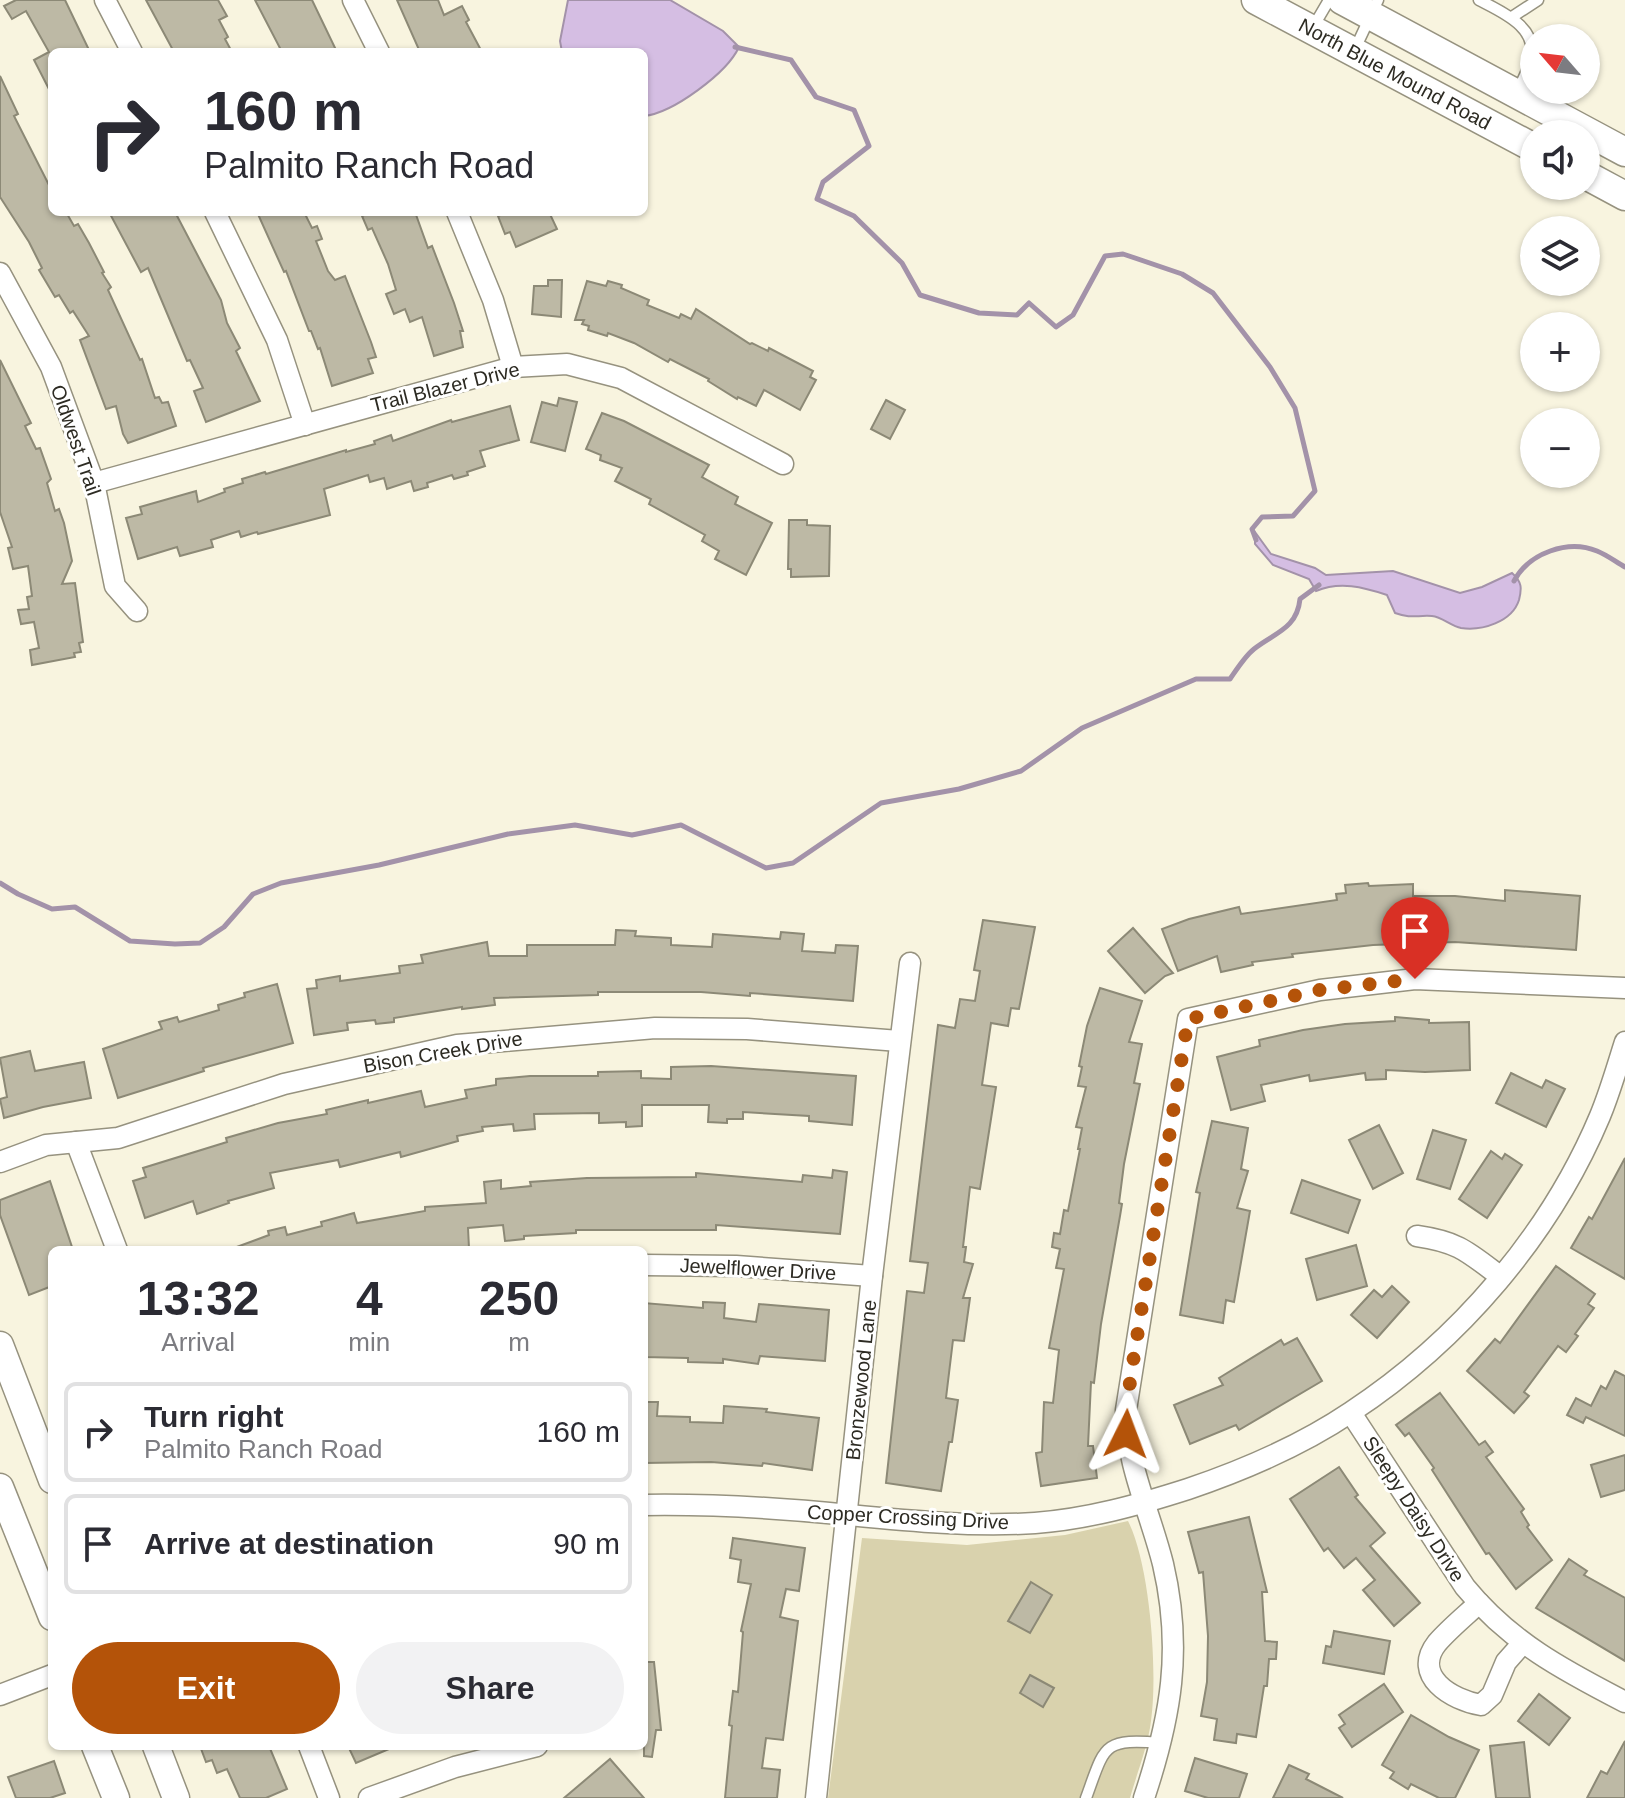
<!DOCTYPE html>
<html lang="en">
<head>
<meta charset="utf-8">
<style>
	:root { --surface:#fff; --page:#f2f2f3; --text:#2b2b33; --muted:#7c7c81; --line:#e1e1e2; --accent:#b45309 }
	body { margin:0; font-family:Helvetica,sans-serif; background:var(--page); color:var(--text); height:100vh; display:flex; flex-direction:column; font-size:30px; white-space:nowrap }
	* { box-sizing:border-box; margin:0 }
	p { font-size:26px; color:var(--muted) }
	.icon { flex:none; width:44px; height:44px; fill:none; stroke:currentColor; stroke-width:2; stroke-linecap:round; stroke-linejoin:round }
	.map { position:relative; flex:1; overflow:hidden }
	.panel { position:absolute; left:48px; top:1246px; width:600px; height:504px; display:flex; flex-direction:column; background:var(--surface); border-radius:12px; box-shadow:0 2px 6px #0004 }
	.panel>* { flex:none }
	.hud { position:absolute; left:48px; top:48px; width:600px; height:168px; border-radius:12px; box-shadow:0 2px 6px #0004; background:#fff; color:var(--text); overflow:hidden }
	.needle { width:52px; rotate:298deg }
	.buttons { position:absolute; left:1520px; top:24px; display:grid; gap:16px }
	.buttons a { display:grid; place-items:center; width:80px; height:80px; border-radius:50%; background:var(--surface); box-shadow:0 2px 6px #0004; font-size:40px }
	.pin { position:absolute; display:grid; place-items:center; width:68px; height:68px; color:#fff; margin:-82px -34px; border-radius:50% 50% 50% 0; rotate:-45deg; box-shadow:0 0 8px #0007 }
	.pin .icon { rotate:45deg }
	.me { position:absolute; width:88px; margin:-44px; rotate:3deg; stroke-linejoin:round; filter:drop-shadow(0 0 6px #0008) }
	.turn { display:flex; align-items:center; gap:28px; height:168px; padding:0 24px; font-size:36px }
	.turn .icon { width:104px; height:104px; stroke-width:2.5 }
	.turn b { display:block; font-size:56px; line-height:68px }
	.eta { display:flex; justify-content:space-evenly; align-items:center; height:136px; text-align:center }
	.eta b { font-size:48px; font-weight:600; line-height:56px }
	.primary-button { display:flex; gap:16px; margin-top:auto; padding:16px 24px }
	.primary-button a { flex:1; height:92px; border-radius:48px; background:var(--accent); color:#fff; font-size:32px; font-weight:600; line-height:92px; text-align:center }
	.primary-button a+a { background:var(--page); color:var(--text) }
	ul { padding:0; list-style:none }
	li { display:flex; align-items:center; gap:24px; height:100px; margin:0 16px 12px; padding:0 8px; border:4px solid var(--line); border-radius:12px }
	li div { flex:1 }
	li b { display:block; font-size:30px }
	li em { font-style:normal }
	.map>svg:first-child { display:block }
</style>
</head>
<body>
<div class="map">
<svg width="1625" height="1798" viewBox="0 0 1625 1798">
	<rect width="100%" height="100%" fill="#f8f4df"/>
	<!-- green -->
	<path fill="#d9d2ad" d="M1128,1521C1150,1564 1158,1672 1151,1721C1148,1746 1137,1773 1130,1798H828L862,1538L967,1545L1065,1535Z"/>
	<!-- water -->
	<g fill="#d5bee3" stroke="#a392a9" stroke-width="2">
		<path d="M568,0H670L723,31L739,47C727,73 673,113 644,116V52H562L560,41Z"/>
		<path d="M1255,532L1271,554L1315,568L1326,575L1393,571L1460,593L1482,587L1512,573C1522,582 1522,588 1519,600C1512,622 1482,631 1461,628C1451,626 1442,617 1432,616C1416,615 1412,619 1395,613L1387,595C1363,587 1340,581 1316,591L1309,579L1273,565L1255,544Z"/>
	</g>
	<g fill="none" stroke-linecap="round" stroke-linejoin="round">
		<!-- stream -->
		<g stroke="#a392a9" stroke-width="5">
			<path d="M735,47L791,60L816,97L854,110L869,146L823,182L817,199L854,216L902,263L920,295L979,313L1017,315L1029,303L1056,327L1073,315L1105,256L1123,254L1182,274L1213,293L1270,367L1295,408L1315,491L1293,516L1262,517L1252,529L1256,540"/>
			<path d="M1514,581C1529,553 1568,539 1597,551C1607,555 1616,562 1625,567"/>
			<path d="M0,883L18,894L52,909L75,907L130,941L175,944L200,943L224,927L253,894L281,883L379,865L508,834L575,825L632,835L681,825L766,868L793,863L881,803L959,789L1021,771L1082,728L1196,679H1230C1237,669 1245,656 1254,649C1274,633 1297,629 1300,599L1319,585"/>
		</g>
	</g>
	<!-- building -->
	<g fill="#bdb9a5" stroke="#8c8976" stroke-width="2">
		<path d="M16,0H65L90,52H52V95L34,60L49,52L26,11L12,19L4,6Z"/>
		<path d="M146,0H218L227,16L219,20L228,37L225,39L232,52H174Z"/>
		<path d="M255,0H312L337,52H282Z"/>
		<path d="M397,0H438L444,15L462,6L469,20L466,22L482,52H420Z"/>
		<path d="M0,76L18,114L14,116L52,191V212H66L74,226L78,224L89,243L104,272L102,273L111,287L108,290L140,360L142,359L155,398L159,397L162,403L168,402L176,426L128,443L123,434L116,406L106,409L80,340L89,336L73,311L70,313L59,295L55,297L39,270L42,268L29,242L0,197Z"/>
		<path d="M109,212H175L221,300L227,323L240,348L236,351L260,401L206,422L194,391L203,388L190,360L187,361L148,268L141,272Z"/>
		<path d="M257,212H304L312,228L317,226L322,239L316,241L328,271L335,280L345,276L371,342L376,357L368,359L373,373L332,386L320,348L318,349L311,331H309L286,271L284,272Z"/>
		<path d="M371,212H415L428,248L432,246L454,303L463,331H460L463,347L434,356L422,317L410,322L405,309L394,314L386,294L396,290L388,264L372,228L368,230L362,216Z"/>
		<path d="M508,212H549L557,229L516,247L510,232L505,234L498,216Z"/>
		<path d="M548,280H562L561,317L532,314L534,286H548Z"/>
		<path d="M587,281L606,286L608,281L622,285L621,288L649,300L647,305L679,318L681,314L691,319L696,309L750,344L752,343L768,351L769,348L813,371L810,377L816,380L800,410L764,390L756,406L738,397L737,399L708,381L709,379L670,359L668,362L634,343L608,333L607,336L588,330L589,326L582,324L584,320H575Z"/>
		<path d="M0,360L31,423L25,426L36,449L40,448L51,479L47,483L55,511L59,509L64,523L72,561L62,584L75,583L83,642L79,643L81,652L74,653L75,657L32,665L30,650L39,648L34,622L21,624L18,610L29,609L27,597L32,596L28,566L13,569L8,548L12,547L0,512Z"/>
		<path d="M559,398L577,402L565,451L531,442L542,402L557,406Z"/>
		<path d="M886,400L905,410L890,439L871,429Z"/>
		<path d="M510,406L519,440L480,451L485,466L467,472L468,475L454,479L452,475L427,483L428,487L414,491L411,481L387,489L384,478L370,482L368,475L324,489L330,515L258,534L257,532L241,537L239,531L211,540L213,547L180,556L177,547L138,559L126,518L142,514L140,507L196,491L198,502L225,492L224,489L243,483L242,479L265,472L266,474L346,450V452L375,444L374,441L391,435L393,441L451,420L452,422Z"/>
		<path d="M602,413L624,421L709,465L702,477L738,497L735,504L772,523L746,575L715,559L719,551L702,541L705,535L649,504L651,499L615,481L622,468L600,460L601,455L586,449Z"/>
		<path d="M789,520H807V525L830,526L829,576L791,577V569H788Z"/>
		<path d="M1368,883L1369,886L1413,884V896H1455L1505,901V890L1580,896L1576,950L1455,942L1373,945L1292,954L1293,957L1252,962L1253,965L1221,972L1217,956L1178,971L1162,929L1189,919L1239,907L1241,914L1337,900L1336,894L1346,893L1345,885Z"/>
		<path d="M983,920L1035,927L1019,1009L1011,1008L1008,1026L991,1023L982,1085L996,1087L980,1189L970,1187L963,1247H966L964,1262L973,1264L963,1298H970L964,1341L953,1340L946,1398L958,1400L952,1442H949L941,1491L886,1483L907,1291L924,1293L928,1263L910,1261L938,1025L955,1028L960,999L975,1001L980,971L974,970Z"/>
		<path d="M1133,928L1173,973L1165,976L1145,993L1108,951Z"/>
		<path d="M616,930L636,931L635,936L671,938V945L712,947L713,934L780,939L781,932L804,934L802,951L835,953L836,945L858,946L853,1001L750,993V996L701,992H598V995L494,998L495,1005L462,1009V1007L394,1018V1022L376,1024L375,1020L347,1023L348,1030L314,1035L307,989L317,988L316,980L340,976V981L400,973L399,966L423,963L421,955L487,942L489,956H527V945H615Z"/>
		<path d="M277,984L293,1043L203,1068L204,1071L118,1098L103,1049L162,1029L159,1022L177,1017L179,1022L219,1010L218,1005L245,997L244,993Z"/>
		<path d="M1100,988L1142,1001L1129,1042L1142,1044L1134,1083L1140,1084L1124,1164L1119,1203L1122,1204L1120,1216L1101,1324L1094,1383L1091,1382L1088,1446H1093L1097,1478L1041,1486L1036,1453L1042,1452L1044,1402L1053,1403L1059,1350L1049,1348L1064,1269L1056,1268L1060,1249L1052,1247L1054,1233L1060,1234L1064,1210L1068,1211L1080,1149H1078L1082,1128L1076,1127L1086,1087L1078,1086L1082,1067L1079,1066L1087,1026Z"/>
		<path d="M1395,1017L1429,1020V1023L1469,1022L1470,1070L1425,1072L1386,1070V1079L1366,1080L1365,1073L1310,1081L1309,1075L1261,1085L1265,1101L1231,1110L1217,1057L1260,1046L1259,1040L1303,1030L1345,1024L1395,1021Z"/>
		<path d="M30,1051L35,1071L84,1062L91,1098L43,1107L4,1118L0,1099L7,1097L0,1058Z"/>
		<path d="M711,1066L856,1076L852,1125L809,1121V1116L743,1112V1119H727V1123L708,1122L709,1105H642V1126L626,1127V1122L599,1123V1113L534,1114L535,1129L514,1131L513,1124L482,1127L483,1131L457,1136L458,1141L401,1157L400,1152L340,1167L338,1160L270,1173L274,1188L228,1201L229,1203L197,1214L193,1201L145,1218L133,1181L146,1177L143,1168L227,1142L226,1138L278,1123L327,1114L326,1110L368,1100V1103L421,1091L425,1107L467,1098L465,1090L496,1085V1079L530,1076H598V1072L641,1071V1078L671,1079V1067Z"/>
		<path d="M1511,1073L1542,1088L1546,1080L1565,1089L1546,1127L1496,1103Z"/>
		<path d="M1212,1121L1248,1128L1241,1169L1248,1171L1237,1208L1250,1211L1234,1302L1226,1300L1223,1323L1180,1315L1200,1193L1196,1192Z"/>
		<path d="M1379,1125L1403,1173L1373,1189L1349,1140Z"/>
		<path d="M1433,1130L1466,1140L1450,1189L1417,1179Z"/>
		<path d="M1491,1151L1502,1159L1505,1154L1522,1165L1487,1218L1459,1199Z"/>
		<path d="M1625,1158V1279L1571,1248L1589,1217L1592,1219Z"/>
		<path d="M833,1170L847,1172L840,1234L716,1225V1230H576V1233L524,1236V1239L505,1241L503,1225L468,1228L469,1248L439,1250L234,1248L269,1235L268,1231L285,1227L287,1235L322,1226L321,1222L354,1213L357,1223L425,1211V1207L486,1203L484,1182L501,1180V1189L531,1186L530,1182L587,1178L696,1177V1173L802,1182L803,1175L832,1178Z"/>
		<path d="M1302,1180L1360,1200L1348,1233L1291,1213Z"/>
		<path d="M50,1181L73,1250H52V1286L29,1295L0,1215V1200Z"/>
		<path d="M1356,1245L1367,1286L1317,1300L1306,1259Z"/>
		<path d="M1556,1266L1595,1294L1588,1304L1594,1308L1575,1334L1578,1336L1566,1352L1558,1346L1524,1392L1529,1396L1514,1413L1467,1371L1495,1339L1500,1343Z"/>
		<path d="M1392,1286L1409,1302L1377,1338L1351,1315L1374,1290L1382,1297Z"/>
		<path d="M703,1302L725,1303L724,1318L756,1322L759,1304L829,1310L825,1361L760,1356L758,1364L723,1359V1363L688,1362V1358L644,1357V1303L703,1308Z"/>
		<path d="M1297,1338L1322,1381L1239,1430L1236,1425L1190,1444L1174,1405L1223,1385L1219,1378L1281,1340L1284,1345Z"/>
		<path d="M1615,1371L1625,1376V1436L1586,1417L1583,1423L1567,1415L1576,1398L1591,1406L1601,1386L1606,1389Z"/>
		<path d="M1440,1393L1479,1445L1485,1441L1493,1452L1486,1457L1524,1509L1521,1512L1529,1525L1527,1527L1552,1560L1516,1589L1489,1553L1486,1554L1432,1470L1434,1468L1409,1433L1405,1436L1396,1425Z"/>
		<path d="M644,1402H658L657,1416L690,1417V1422L723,1423L724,1406L767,1409L766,1412L819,1418L812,1470L763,1463L762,1466L711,1462L644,1463Z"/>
		<path d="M1625,1455V1490L1601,1497L1591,1465Z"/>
		<path d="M1339,1467L1358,1495L1355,1497L1385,1533L1370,1546L1420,1603L1394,1626L1363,1590L1375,1580L1356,1558L1344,1568L1328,1548L1324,1551L1290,1499Z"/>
		<path d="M1249,1517L1267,1592H1262L1265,1641L1277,1642L1276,1659H1269L1267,1686H1264L1256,1737L1237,1734L1236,1743L1214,1740L1217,1719L1201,1716L1207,1682L1208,1636L1203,1572L1199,1573L1188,1532Z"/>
		<path d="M733,1538L805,1548L799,1591L786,1589L780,1617L798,1621L783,1740L766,1738L762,1768L780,1770L777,1798H725L732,1726L729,1725L733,1691L738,1692L743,1632L741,1631L751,1584L738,1582L741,1560L730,1558Z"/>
		<path d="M1569,1559L1587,1571L1584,1575L1625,1598V1661L1536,1608Z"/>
		<path d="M1031,1582L1052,1595L1030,1633L1008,1621Z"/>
		<path d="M1334,1631L1390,1641L1384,1674L1323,1663L1326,1646L1331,1647Z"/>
		<path d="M644,1662H654L661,1730H656L652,1757L644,1756Z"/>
		<path d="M1030,1675L1054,1688L1043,1707L1020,1693Z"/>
		<path d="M1384,1684L1403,1712L1352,1747L1339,1728L1345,1724L1339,1715Z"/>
		<path d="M1539,1694L1570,1718L1549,1745L1518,1721Z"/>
		<path d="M1411,1715L1449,1737L1479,1750L1455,1798H1439L1411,1784L1408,1789L1390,1778L1394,1772L1382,1765Z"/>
		<path d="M1625,1741V1798H1587L1601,1771L1607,1774Z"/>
		<path d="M1524,1742L1530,1798H1496L1490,1746Z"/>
		<path d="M200,1746H269L287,1789L266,1798H240L227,1769L217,1773L212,1760L206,1762Z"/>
		<path d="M348,1746H396L356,1763Z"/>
		<path d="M1195,1758L1247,1774L1239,1798H1208L1185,1791Z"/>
		<path d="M610,1759L644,1798H564Z"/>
		<path d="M54,1761L65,1793L50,1798H16L8,1777Z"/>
		<path d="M1289,1765L1309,1774L1306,1779L1343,1798H1273Z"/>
	</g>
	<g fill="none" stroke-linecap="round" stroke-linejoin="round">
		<!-- service casing -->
		<g stroke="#96927f" stroke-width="13">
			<g id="service">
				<path d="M1479,0C1502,12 1541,28 1530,62C1527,72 1522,82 1517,92"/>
				<path d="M1512,17L1538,0"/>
				<path d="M1312,29L1329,0"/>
				<path d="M1355,49L1378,0"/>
				<path d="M1086,1798C1105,1746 1102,1738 1161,1743"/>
			</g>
		</g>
		<!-- minor casing -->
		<g stroke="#96927f" stroke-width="23">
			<g id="minor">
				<path d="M105,0L132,52"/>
				<path d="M353,0L379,52"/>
				<path d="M215,212L277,340L305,425"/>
				<path d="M457,212L493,300L513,367"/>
				<path d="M0,273L51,367L94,483L115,586L137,611"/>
				<path d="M94,483L513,367L567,364L621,378L783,464"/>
				<path d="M76,1142L117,1250"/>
				<path d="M0,1162L46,1145L118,1138L284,1084L457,1045L655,1028L747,1029L899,1041"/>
				<path d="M1417,1236C1459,1242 1468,1252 1501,1277"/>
				<path d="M644,1265L736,1266L872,1276"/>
				<path d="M1351,1413L1465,1587C1510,1642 1563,1670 1625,1702"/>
				<path d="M644,1505C712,1504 781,1508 849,1515C911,1521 973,1527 1035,1523C1088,1519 1138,1505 1188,1489C1244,1470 1302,1445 1351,1412C1459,1341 1550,1235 1600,1116C1610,1092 1617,1067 1625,1042"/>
				<path d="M1479,1603C1465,1616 1449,1629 1437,1643C1411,1676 1452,1700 1481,1705L1492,1695L1506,1662L1522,1644"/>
				<path d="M0,1695L52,1675"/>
				<path d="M309,1746L329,1798"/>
				<path d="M369,1798L455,1767L537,1746"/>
				<path d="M816,1798L872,1276L910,963"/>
				<path d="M1144,1798C1171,1717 1183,1649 1163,1564C1150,1512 1126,1464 1126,1410L1188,1019L1320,990L1415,979L1625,988"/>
			</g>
		</g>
		<!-- tertiary casing -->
		<g stroke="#96927f" stroke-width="29">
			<g id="tertiary">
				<path d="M0,1345L52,1480"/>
				<path d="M0,1487L52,1617"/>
				<path d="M95,1746L116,1798"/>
				<path d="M156,1746L176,1798"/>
			</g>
		</g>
		<!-- secondary casing -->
		<g stroke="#96927f" stroke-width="31">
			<g id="secondary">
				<path d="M1256,0L1534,148"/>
				<path d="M1342,0L1625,152"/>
				<path d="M1586,175L1625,196"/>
			</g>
		</g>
		<!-- service -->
		<use href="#service" stroke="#fff" stroke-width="10"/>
		<!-- minor -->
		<use href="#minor" stroke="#fff" stroke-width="20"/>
		<!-- tertiary -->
		<use href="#tertiary" stroke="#fff" stroke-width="26"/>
		<!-- secondary -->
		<use href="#secondary" stroke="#fff" stroke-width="28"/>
	</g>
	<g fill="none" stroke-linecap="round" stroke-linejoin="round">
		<!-- route -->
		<path stroke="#b45309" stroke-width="14" stroke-dasharray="0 25.2" d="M1126,1434L1130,1381L1188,1019L1320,990L1415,979"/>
	</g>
	<g text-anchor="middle" stroke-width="6" stroke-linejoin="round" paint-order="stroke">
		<!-- street labels -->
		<g font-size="20" fill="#2d2b23" stroke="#fff">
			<text transform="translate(1395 74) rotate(28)" y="7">North Blue Mound Road</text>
			<text transform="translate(445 387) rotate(-14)" y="7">Trail Blazer Drive</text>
			<text transform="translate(76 440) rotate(71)" y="7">Oldwest Trail</text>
			<text transform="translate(443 1052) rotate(-10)" y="7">Bison Creek Drive</text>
			<text transform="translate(758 1269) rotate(3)" y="7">Jewelflower Drive</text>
			<text transform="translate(861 1380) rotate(-84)" y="7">Bronzewood Lane</text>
			<text transform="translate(1414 1509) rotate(57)" y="7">Sleepy Daisy Drive</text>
			<text transform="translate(908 1517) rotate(3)" y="7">Copper Crossing Drive</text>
		</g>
	</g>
</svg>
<div class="buttons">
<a><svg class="needle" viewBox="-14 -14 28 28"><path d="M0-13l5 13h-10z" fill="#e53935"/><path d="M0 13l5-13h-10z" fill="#7c7c81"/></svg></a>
<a><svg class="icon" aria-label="sound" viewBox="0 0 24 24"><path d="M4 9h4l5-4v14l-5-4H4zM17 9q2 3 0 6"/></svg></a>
<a><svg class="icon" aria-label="layers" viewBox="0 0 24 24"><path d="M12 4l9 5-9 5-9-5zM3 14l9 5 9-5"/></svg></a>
<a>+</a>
<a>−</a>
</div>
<div class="pin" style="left:1415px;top:979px;background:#d93025"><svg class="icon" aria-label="arrive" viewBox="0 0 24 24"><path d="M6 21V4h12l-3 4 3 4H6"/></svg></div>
<svg class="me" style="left:1126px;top:1434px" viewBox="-20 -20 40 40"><path d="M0-17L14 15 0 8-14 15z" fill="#b45309" stroke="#fff" stroke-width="4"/></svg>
<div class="hud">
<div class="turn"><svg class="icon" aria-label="right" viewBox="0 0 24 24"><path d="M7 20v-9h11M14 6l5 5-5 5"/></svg><div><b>160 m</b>Palmito Ranch Road</div></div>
</div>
<section class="panel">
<div class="eta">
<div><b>13:32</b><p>Arrival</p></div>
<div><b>4</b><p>min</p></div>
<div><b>250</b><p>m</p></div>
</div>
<ul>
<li><svg class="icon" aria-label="right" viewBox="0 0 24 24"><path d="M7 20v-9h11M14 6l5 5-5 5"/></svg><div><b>Turn right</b><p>Palmito Ranch Road</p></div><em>160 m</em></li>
<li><svg class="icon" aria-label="arrive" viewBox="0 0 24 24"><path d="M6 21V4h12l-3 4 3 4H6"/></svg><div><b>Arrive at destination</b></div><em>90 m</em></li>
</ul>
<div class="primary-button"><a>Exit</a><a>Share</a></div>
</section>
</div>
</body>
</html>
